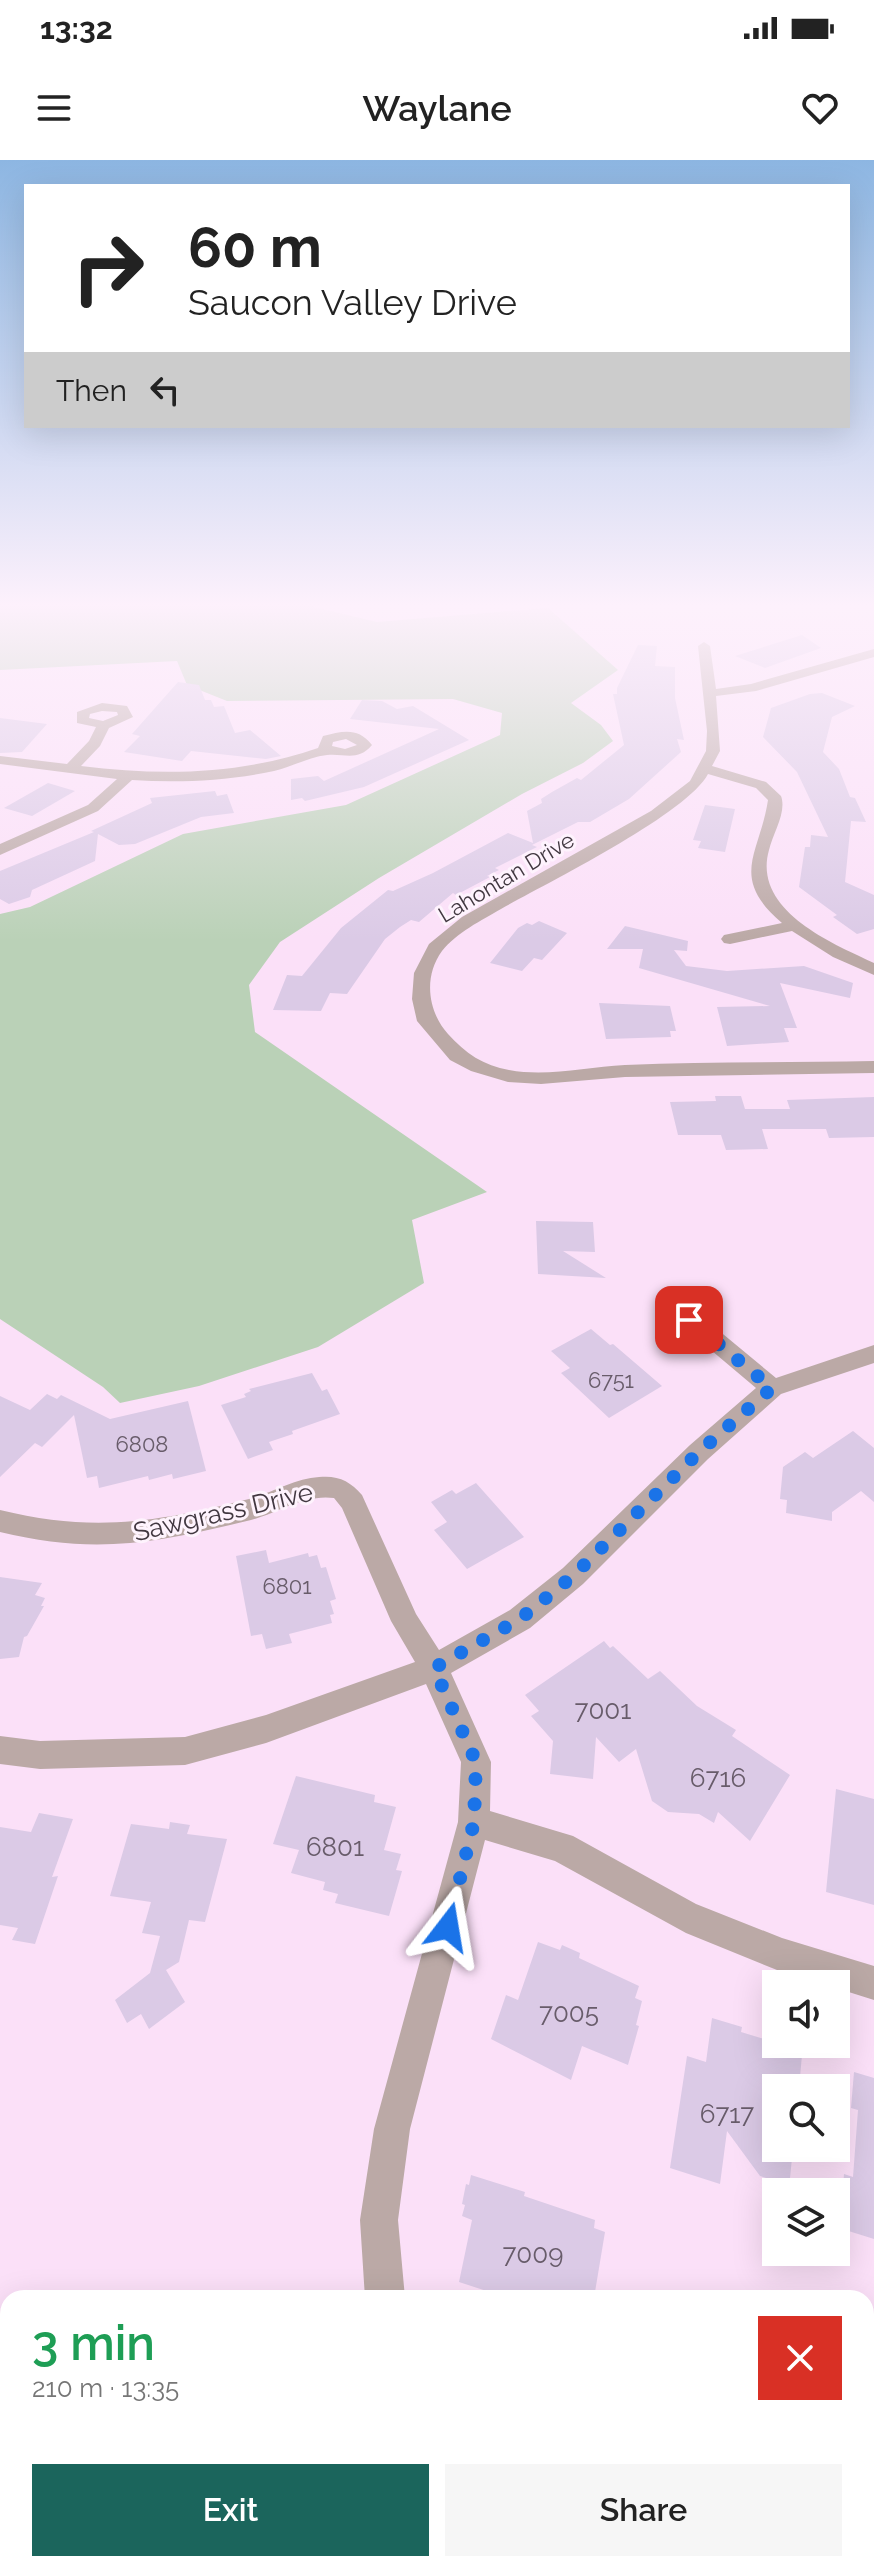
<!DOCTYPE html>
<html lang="en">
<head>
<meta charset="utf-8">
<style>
	:root { --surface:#fff; --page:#f6f6f6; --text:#222; --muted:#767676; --accent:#1b655c }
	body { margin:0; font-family:Raleway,sans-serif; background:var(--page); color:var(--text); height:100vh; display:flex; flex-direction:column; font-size:30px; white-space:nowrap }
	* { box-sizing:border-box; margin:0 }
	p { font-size:26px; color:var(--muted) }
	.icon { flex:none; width:44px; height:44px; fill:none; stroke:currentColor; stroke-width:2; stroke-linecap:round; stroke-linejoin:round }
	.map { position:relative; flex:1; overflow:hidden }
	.drawer { position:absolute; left:0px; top:2130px; width:874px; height:282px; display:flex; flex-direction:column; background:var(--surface); border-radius:24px 24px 0 0; box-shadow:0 8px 32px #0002 }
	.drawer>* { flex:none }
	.guide { position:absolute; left:24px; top:24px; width:826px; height:244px; border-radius:0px; box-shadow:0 8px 32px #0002; background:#fff; color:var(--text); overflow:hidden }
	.tools { position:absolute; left:762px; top:1810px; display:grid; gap:16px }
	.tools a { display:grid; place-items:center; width:88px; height:88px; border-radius:0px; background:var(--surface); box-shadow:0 8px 32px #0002; font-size:40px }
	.pin { position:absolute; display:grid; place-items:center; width:68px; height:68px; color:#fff; margin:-34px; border-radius:16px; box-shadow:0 4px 12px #0006 }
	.me { position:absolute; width:88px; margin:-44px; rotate:14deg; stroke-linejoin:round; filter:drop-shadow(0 0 6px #0008) }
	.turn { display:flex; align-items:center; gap:28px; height:168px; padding:0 32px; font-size:36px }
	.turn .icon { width:104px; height:104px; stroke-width:2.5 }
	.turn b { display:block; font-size:56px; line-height:68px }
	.then { display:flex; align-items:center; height:76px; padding:0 32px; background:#0003; gap:16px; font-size:30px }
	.round { display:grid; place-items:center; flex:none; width:84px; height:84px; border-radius:0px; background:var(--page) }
	.overview { display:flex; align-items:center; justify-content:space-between; height:136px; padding:0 32px }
	h1 { font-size:48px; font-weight:600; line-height:60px; color:#1e9e55 }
	.button { display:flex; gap:16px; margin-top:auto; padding:16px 32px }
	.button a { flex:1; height:92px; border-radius:0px; background:var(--accent); color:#fff; font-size:32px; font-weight:600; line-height:92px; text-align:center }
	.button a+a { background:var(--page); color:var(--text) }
	.status { display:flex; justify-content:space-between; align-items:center; height:56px; padding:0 40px; background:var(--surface); direction:ltr }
	.status svg { height:22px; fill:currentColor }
	header { display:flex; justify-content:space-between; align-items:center; height:104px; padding:0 32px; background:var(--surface); font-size:36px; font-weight:600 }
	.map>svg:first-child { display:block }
</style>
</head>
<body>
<div class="status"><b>13:32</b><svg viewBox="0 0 49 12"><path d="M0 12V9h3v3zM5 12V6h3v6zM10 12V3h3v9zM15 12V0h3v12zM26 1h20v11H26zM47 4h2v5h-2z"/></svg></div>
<header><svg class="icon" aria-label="menu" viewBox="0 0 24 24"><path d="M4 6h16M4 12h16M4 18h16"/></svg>Waylane<svg class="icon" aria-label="heart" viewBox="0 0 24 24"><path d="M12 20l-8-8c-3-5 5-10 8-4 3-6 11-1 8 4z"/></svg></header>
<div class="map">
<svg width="874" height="2411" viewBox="0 0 874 2411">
	<rect width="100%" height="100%" fill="#fbe0f8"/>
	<!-- green -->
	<path fill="#bad1b7" d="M0,444H301L377,462L548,448L618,510L571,543L601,565L613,581L583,603L522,634L379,718L280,782L249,825L255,872L487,1032L412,1060L424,1123L318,1187L199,1226L120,1243L103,1227L0,1159V754L30,747L183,674L346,645L500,575L502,553L453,539L227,541L187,525L177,501L0,510Z"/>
	<!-- building -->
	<g fill="#dbcae6">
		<path d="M802,475L821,488L765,508L735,496Z"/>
		<path d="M638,485L657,486L655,506L675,507V538L684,580L677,579L681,592L629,639L590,662H578L532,685L537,687L495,708L499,710L487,716L490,717L456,735L453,733L419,762L411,760L400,767L385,779L347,834L330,833L321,851L273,850L287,815L302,816L341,768L388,730L393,731L433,713L508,673L533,683L527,651L542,643L541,639L552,632L577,618L581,620L624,585L613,534H617V528Z"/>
		<path d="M178,522L199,525L205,540H211L214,547L224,546L235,573L250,570L281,596L266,599L191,591L182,601L124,592L140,576L132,574Z"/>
		<path d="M822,533L855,546L832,557L823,592L839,609L850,637L855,638L866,662L851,661L845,722L874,735V769L857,774L833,757L837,755L799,727L805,687H810L811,675L828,677L797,612L763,577L771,548L810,534Z"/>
		<path d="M362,540L382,541L397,549L413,546L469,580L364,627L305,641L302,638L291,640V619L318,616L324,621L439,569L350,559Z"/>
		<path d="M0,558L47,564L22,592L0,593Z"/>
		<path d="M48,623L75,631L32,656L4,648Z"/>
		<path d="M215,631L217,636L227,634L234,653L201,657L135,684L119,685L98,674L95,701L32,730L30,737L9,744L0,739V711L94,672L91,671L152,643L150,638Z"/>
		<path d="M705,645L735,649L725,692L698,688L701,681L693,680Z"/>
		<path d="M539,761L567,773L542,800L534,798L522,811L490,803L518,768L527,763L532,765Z"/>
		<path d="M625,766L688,781L687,791L674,790L686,806L727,811L804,806L853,823L850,838L780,823L797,868H784L789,882L727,886L717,847L770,846L639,808L643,789H607Z"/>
		<path d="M599,843L670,846L676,871H670L671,877L606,879Z"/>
		<path d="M715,936H741L745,949H790L787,940L874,937V977L829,978L826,969H762L768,989L726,990L721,975H678L670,942L716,941Z"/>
		<path d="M536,1061L593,1062L595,1092L563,1091L606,1118L538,1114Z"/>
		<path d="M591,1169L610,1185L613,1184L662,1226L609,1258L561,1213L570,1208L551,1191Z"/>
		<path d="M312,1213L322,1231L327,1229L340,1254L292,1271L293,1274L269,1282L273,1290L248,1299L221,1245L246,1237L244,1234L251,1231L249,1229Z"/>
		<path d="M47,1234L57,1239L61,1235L110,1259L188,1241L206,1311L173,1319L172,1314L149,1320L148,1316L99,1328L97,1316L87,1318L74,1255L42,1287L35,1283L0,1317V1236L30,1250Z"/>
		<path d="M853,1271L874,1288V1342L861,1331L832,1352V1361L786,1353L787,1340L780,1339L783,1307L805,1292L813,1298Z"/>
		<path d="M476,1323L524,1377L467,1409L434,1370L447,1362L431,1342L452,1330L456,1334Z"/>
		<path d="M266,1390L269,1403L308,1393L309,1397L317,1395L321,1408L326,1407L336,1439L330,1441L334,1454L330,1455L332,1463L289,1474L292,1483L266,1489L262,1474L251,1476L236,1396Z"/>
		<path d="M0,1417L42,1423L35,1435L45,1438L41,1446H44L27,1476L24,1477L19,1497L0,1499Z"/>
		<path d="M604,1481L610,1488L613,1486L648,1519L660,1511L697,1546L736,1570L732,1576L790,1615L750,1681L718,1652L714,1663L699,1654L668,1652L652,1641L636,1589L619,1602L596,1577L593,1619L550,1614L553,1581L531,1556L539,1551L525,1535Z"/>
		<path d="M296,1616L375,1635L374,1642L396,1647L384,1690L401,1694L396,1710L402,1711L389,1756L335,1743L338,1734L323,1730L325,1722L291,1713L299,1690L273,1684Z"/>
		<path d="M836,1629L874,1639V1745L826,1732Z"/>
		<path d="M39,1653L73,1659L52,1717L58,1716L35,1784L12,1780L18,1768L0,1765V1667L31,1672Z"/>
		<path d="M170,1662L190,1665L187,1674L227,1679L205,1762L189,1760L179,1802L166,1810L185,1842L149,1869L141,1854L127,1863L115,1840L150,1813L160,1776L142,1773L151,1742L110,1736L131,1664L169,1669Z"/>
		<path d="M538,1782L560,1790L562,1785L580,1793L579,1798L639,1826L635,1838L642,1841L636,1865L639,1866L628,1905L582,1886L571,1920L491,1879L506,1835L518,1840Z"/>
		<path d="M712,1858L742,1867L741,1872L771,1881L770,1885L802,1895L799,1928H776V1988H793L790,2018L782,2023L760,2016L727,1971L720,2024L670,2008L687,1896L706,1902Z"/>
		<path d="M854,1912L874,1918V2079L839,2068L844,2014L853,2017L858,1950L851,1948Z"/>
		<path d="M471,2015L525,2032L524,2036L595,2060L594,2068L605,2072L594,2138H508L459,2122L472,2060L462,2056L465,2045L462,2044L466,2024L469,2025Z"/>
	</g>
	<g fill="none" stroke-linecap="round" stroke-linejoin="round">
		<!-- minor -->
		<g fill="#bba9a6" fill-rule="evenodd">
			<path d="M704,482L710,486L716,529L751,524L874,489V497L756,531L716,536L720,591L712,606L766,622L781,636C787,652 773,673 769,690C752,750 831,783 874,803V815L833,797L792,771L730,784L724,783L721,779L724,775L782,763C728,717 760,694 768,640L756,628L708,614C687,654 547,723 501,749C482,760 456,773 442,791C423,817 428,852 448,874C465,893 484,906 509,910C547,917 587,907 625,905C707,901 791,903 874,901V913L625,917L541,924L508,922L471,911L450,900L417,861L412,839L414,813L429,784L462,757L651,651L690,621L706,591L707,571L698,486Z"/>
			<path d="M102,543L127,546L133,557L109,568L100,586L81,606C163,616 239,615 318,588L323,576C343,571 358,567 372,585C358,602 344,593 327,595C309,597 291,607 274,611C226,621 180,623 132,620L98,651L0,695V684L88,645L117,619L0,604V596L67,604L89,581L96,567L77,563V552ZM102,551L117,552L118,555L103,561L89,558L90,554ZM346,579L357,585L345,589L332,586L333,582Z"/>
			<path d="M669,1134L677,1136L776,1218L874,1185V1203L781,1234L708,1299L583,1424L530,1468L451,1513L491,1602L490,1651L573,1676L696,1744L782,1778L874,1806V1840L836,1828V1824H822L782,1812L686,1773L555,1701L485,1680L410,1969L398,2060L405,2138H365L360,2060L374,1969L458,1662L461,1602L426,1524L266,1583L185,1605L40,1609L0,1604V1576L40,1581L185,1577L266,1555L415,1502L391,1461L342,1348L334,1338C304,1334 278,1353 251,1360C157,1383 95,1395 0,1372V1350C94,1373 157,1362 249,1339C272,1333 295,1318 319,1317C338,1315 350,1321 362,1335L416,1454L439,1490L510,1450L563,1408L690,1285L756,1228L661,1148L658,1142L661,1136Z"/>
			<path d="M0,2385L8,2389V2404H22L25,2411H0Z"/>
			<path d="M534,2404H583L586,2411H537Z"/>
		</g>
	</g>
	<!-- sky -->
	<linearGradient id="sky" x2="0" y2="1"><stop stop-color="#8db6e2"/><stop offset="0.57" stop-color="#fdf1fc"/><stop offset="1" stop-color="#fdf1fc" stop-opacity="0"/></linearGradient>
	<rect width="874" height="781" fill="url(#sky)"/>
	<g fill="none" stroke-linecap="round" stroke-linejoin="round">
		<!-- route -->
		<path stroke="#1a73e8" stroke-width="14" stroke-dasharray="0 25.2" d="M448,1767L474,1662L476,1602L434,1508L520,1459L573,1416L699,1292L772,1228L689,1160"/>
	</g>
	<g text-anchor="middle" stroke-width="6" stroke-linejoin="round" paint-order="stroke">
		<!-- far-street labels -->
		<g font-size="22" fill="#423841" stroke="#fef3fd">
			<text transform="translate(506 717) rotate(-31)" y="8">Lahontan Drive</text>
		</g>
		<!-- number labels -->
		<g font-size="22" fill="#685c6a">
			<text x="611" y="1228">6751</text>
			<text x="142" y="1292">6808</text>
			<text x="287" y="1434">6801</text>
		</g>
		<!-- street labels -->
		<g font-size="26" fill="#423841" stroke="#fef3fd">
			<text transform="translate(223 1352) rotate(-13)" y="9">Sawgrass Drive</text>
		</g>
		<!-- near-number labels -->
		<g font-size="26" fill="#685c6a">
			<text x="603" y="1559">7001</text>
			<text x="718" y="1627">6716</text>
			<text x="335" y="1696">6801</text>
			<text x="569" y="1862">7005</text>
			<text x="727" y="1963">6717</text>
			<text x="533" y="2103">7009</text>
		</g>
	</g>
</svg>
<div class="tools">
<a><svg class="icon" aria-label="sound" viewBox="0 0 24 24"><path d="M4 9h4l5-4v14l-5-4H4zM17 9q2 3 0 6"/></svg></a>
<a><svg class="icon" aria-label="search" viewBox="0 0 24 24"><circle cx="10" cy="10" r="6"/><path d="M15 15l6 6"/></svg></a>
<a><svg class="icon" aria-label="layers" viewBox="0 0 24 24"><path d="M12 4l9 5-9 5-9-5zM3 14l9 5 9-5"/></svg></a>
</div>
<div class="pin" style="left:689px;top:1160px;background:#d93025"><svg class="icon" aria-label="arrive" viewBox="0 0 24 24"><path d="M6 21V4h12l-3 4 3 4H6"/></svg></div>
<svg class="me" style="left:448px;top:1767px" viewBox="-20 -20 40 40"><path d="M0-17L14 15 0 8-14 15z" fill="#1a73e8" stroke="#fff" stroke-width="4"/></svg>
<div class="guide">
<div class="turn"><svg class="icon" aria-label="right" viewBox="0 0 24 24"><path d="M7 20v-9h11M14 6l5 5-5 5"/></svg><div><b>60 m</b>Saucon Valley Drive</div></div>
<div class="then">Then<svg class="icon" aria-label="left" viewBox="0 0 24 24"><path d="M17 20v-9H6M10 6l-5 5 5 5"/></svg></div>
</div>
<section class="drawer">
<div class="overview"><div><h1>3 min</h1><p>210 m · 13:35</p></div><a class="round" style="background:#d93025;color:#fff"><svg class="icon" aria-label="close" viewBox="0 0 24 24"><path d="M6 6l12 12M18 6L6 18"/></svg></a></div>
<div class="button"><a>Exit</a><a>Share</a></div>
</section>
</div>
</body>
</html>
